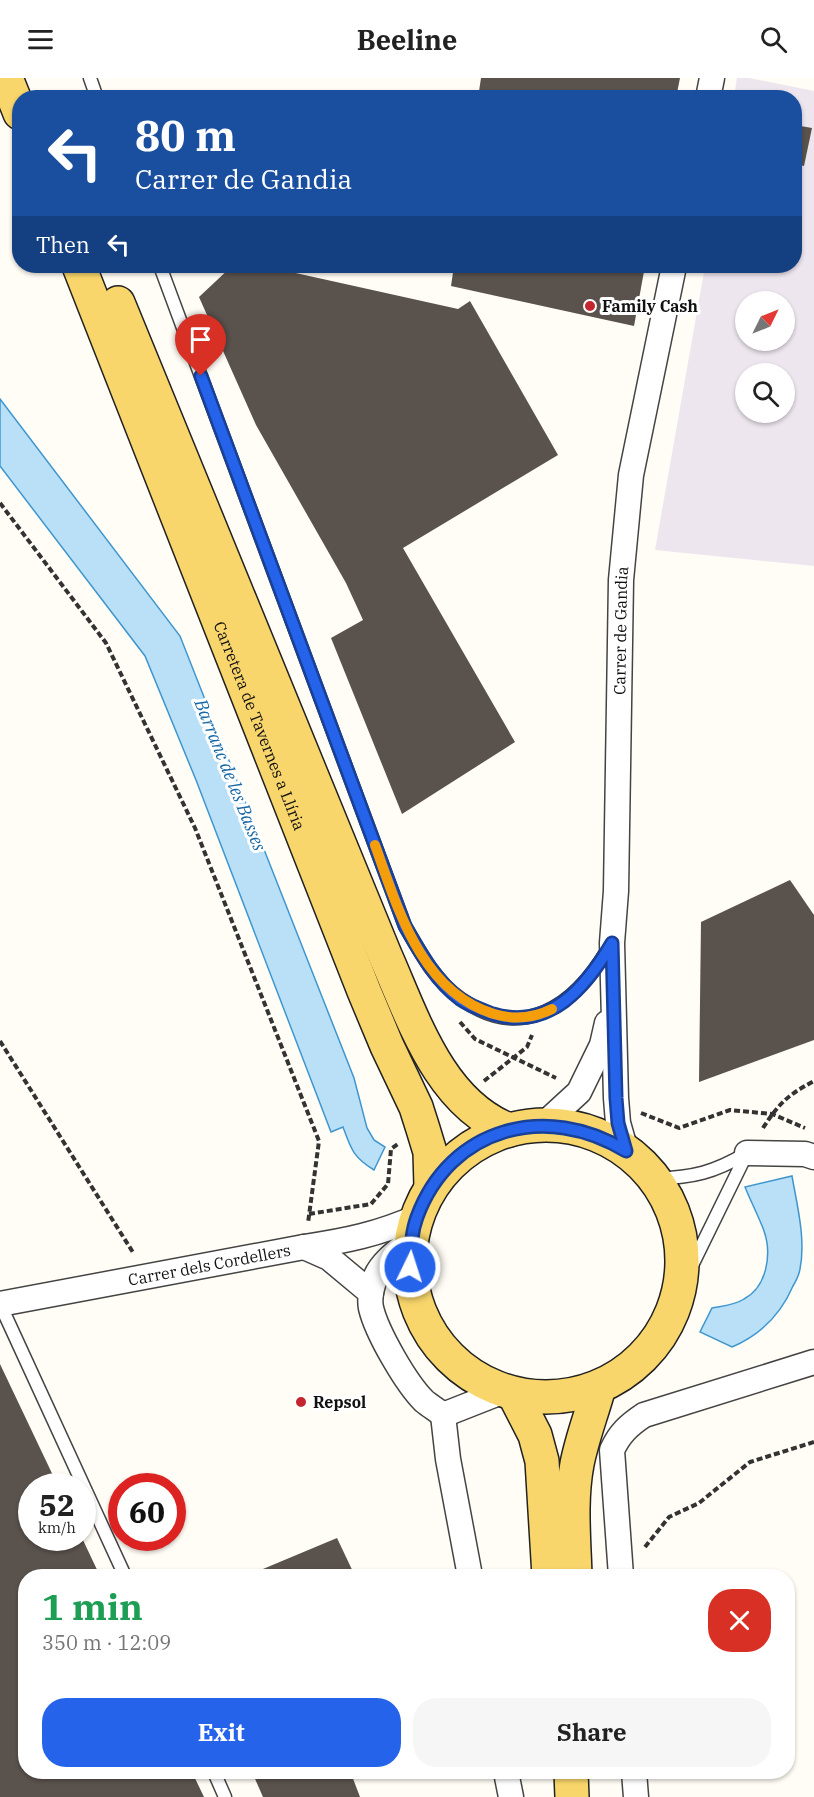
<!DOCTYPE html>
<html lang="en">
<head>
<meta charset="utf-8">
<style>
	:root { --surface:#fff; --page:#f6f6f6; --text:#222; --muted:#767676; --accent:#2563eb }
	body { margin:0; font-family:"IBM Plex Serif",serif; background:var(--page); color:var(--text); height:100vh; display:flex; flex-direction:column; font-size:22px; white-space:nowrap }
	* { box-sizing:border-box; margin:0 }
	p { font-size:20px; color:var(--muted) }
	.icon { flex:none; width:33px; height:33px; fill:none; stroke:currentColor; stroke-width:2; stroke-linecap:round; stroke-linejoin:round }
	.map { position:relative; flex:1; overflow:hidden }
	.details { position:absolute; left:18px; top:1491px; width:777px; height:210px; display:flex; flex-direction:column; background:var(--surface); border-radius:24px; box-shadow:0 2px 4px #0004 }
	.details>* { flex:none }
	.guide { position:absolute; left:12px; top:12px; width:790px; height:183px; border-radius:24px; box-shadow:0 2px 4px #0004; background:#1a4fa0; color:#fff; overflow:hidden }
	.needle { width:39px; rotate:47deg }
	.fabs { position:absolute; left:735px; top:213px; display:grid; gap:12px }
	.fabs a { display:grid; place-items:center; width:60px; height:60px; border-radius:50%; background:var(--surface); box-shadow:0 2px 4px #0004; font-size:30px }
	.speed { position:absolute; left:18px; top:1395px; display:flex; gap:12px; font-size:30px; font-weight:700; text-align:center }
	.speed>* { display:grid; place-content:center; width:78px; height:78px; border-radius:50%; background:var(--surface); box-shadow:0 2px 4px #0004; line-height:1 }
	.speed small { font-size:15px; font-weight:400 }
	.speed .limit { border:9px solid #d22; background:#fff; color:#111 }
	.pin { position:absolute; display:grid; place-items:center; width:51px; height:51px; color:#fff; margin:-62px -26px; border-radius:50% 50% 50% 0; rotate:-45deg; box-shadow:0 0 6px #0007 }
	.pin .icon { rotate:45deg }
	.me { position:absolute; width:66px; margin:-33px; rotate:4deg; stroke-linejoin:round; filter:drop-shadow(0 0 4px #0008) }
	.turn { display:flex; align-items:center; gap:21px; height:126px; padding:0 24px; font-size:27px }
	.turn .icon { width:78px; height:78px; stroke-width:2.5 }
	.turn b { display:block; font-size:42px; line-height:51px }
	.then { display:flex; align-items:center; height:57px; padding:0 24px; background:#0003; gap:12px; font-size:22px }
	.round { display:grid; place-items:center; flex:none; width:63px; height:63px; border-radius:24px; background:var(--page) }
	.summary { display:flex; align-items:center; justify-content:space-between; height:102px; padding:0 24px }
	h1 { font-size:36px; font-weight:800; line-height:45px; color:#1e9e55 }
	.primary-button { display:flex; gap:12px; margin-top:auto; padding:12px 24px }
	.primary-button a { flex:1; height:69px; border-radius:24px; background:var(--accent); color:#fff; font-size:24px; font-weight:800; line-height:69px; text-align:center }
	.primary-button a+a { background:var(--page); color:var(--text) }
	header { display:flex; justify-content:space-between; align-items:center; height:78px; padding:0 24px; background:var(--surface); font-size:27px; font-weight:800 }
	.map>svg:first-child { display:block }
</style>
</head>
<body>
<header><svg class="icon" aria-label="menu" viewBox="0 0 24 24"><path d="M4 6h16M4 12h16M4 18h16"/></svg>Beeline<svg class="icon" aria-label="search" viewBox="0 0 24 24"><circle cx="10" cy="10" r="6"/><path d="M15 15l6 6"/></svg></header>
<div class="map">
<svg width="814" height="1719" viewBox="0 0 814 1719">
	<rect width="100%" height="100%" fill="#fffdf5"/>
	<!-- industrial -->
	<path fill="#eee6ef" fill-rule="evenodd" d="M737,0H749L814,13V488L655,472L705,188H795V20L734,19ZM746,224H784V262H746ZM746,296H784V334H746Z"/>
	<!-- water -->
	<g fill="#b9e0f7" stroke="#3f96cf" stroke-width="1.5">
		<path d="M0,321L180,558L354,1000L367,1050L374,1062L385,1069L374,1092C353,1079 351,1071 343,1049L331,1054L196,702L145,578L0,388Z"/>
		<path d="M792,1098C797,1127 806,1161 800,1191C799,1197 796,1203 793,1208C781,1236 760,1257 732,1269L700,1254L712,1230C723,1228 735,1227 744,1221C767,1209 772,1176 764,1153C759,1139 751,1124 745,1109Z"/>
	</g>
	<!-- building -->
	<g fill="#5a524d">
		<path d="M481,0H680L676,20H478Z"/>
		<path d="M795,47L812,50L804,88L795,86Z"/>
		<path d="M232,188H264L458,231L470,223L558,377L403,470L515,664L402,736L331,560L363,542L346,505L256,347L199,219Z"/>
		<path d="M454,188H645L634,248L451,208Z"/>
		<path d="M790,802L814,837V962L699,1004L701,844Z"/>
		<path d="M0,1286L58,1408H32V1460H82L100,1498H26V1694H192L204,1719H0Z"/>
		<path d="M337,1460L355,1498H246Z"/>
		<path d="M252,1694H359L352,1698L360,1719H263Z"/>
	</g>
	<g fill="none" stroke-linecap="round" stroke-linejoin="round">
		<!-- service casing -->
		<g stroke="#444" stroke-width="15">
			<g id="service">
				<path d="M90,0L97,20"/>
				<path d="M160,188L405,848C420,874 435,903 461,921C523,965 575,927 608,871"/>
				<path d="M655,1101C694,1099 713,1095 747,1075L678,1216"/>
				<path d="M0,1226L125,1498"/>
				<path d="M214,1694L225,1719"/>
			</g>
		</g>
		<!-- minor casing -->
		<g stroke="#444" stroke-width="27">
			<g id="minor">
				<path d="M708,20L712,0"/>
				<path d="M543,1047L579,1014L602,967L607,945"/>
				<path id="s1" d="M626,1073L618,1045L616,1020L612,865L616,813L621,502L631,397L674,188"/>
				<path d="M747,1075L805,1076L814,1079"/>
				<path d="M411,1162C399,1172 382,1184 376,1198C372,1208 369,1220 371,1230C377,1255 406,1305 424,1323C430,1328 437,1332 443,1337"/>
				<path d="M304,1169L329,1180L371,1215"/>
				<path id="s2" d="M0,1226L304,1169C345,1163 379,1156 417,1139"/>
				<path d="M443,1337L448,1381L470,1498"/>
				<path d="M443,1337L504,1313"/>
				<path d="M621,1498L612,1372C620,1355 629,1347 644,1337L814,1284"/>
				<path d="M506,1694L511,1719"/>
				<path d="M634,1694L636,1719"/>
			</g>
		</g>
		<!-- primary casing -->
		<g stroke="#222" stroke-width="36">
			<g id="primary">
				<path d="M6,0L20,35"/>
				<path id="s3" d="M79,188L364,913L387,968L416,1029L423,1051L430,1074L431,1109"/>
				<path d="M118,225L385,877C413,940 439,1025 509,1052"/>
				<circle cx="546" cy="1183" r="136"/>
				<path d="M514,1316L535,1357L542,1383L549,1498"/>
				<path d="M575,1498C574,1462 570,1423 577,1386C582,1360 592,1335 599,1309"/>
				<path d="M571,1694L572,1719"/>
			</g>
		</g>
		<!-- path -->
		<g stroke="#333" stroke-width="4" stroke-dasharray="6 3" stroke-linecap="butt">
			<path d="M0,425L106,565L195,750L319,1063L308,1145"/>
			<path d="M460,944L475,961L556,1000"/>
			<path d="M0,963L134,1176"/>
			<path d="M484,1003L527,969L532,957"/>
			<path d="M641,1035L679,1050L730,1032L772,1036L805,1050"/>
			<path d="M763,1050C779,1025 788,1017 814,1003"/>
			<path d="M309,1136L371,1126L388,1106L391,1071L398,1066"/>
			<path d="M645,1469L669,1439L699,1425L750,1384L814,1364"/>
		</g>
		<!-- service -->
		<use href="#service" stroke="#fff" stroke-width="12"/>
		<!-- minor -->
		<use href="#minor" stroke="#fff" stroke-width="24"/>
		<!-- primary -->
		<use href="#primary" stroke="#f9d66b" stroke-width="33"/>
	</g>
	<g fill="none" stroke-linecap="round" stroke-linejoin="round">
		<!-- route casing -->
		<g stroke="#184099" stroke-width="15">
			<path id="route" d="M201,298L405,848C420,874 435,902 460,921C470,928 482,932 493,936C550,953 586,909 612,865L616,1020L618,1045L626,1073C547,1024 450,1049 417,1139C411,1155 411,1172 410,1189"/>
		</g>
		<!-- route -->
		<use href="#route" stroke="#2563eb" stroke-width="10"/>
		<!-- slow -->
		<path stroke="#f59e0b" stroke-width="10" d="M375,767C398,831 421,914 494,936C514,942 534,940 552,931"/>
	</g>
	<!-- markers -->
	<g fill="#c4262e" stroke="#fff" stroke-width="2">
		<circle cx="590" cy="228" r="6"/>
		<circle cx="301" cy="1324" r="6"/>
	</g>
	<g text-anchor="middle" stroke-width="6" stroke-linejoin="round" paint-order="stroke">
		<!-- poi labels -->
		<g font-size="16" font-weight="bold" fill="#111" stroke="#fff" text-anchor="start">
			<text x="602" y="234">Family Cash</text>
			<text x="313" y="1330">Repsol</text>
		</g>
		<!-- street labels -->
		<g font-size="16" fill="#111" stroke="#fff">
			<text dy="6" stroke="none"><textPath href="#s1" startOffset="522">Carrer de Gandia</textPath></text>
			<text dy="6" stroke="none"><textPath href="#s3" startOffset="494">Carretera de Tavernes a Llíria</textPath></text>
			<text dy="6" stroke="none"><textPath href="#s2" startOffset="213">Carrer dels Cordellers</textPath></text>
		</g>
		<!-- water labels -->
		<g font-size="18" font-style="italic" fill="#1768a6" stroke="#fff">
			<text transform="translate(230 697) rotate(68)" y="6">Barranc de les Basses</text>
		</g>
	</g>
</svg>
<div class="fabs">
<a><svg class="needle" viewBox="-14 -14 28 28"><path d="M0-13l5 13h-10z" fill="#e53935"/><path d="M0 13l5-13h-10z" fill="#767676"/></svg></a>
<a><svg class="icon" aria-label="search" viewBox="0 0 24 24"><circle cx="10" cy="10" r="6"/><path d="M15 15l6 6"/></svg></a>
</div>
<div class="speed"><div>52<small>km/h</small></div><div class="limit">60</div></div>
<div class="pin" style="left:201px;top:298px;background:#d93025"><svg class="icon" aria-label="arrive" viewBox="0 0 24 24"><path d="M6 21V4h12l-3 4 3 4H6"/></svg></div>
<svg class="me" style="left:410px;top:1189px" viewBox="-20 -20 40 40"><circle r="17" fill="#2563eb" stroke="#fff" stroke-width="3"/><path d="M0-11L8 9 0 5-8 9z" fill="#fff"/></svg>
<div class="guide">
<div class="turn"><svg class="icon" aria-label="left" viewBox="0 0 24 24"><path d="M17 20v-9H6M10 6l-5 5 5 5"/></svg><div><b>80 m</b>Carrer de Gandia</div></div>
<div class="then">Then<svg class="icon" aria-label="left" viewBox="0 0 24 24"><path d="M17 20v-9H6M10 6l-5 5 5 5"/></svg></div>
</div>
<section class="details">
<div class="summary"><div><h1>1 min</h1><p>350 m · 12:09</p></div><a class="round" style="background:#d93025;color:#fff"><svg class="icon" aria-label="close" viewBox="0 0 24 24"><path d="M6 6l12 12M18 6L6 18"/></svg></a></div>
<div class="primary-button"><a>Exit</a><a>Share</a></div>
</section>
</div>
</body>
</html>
